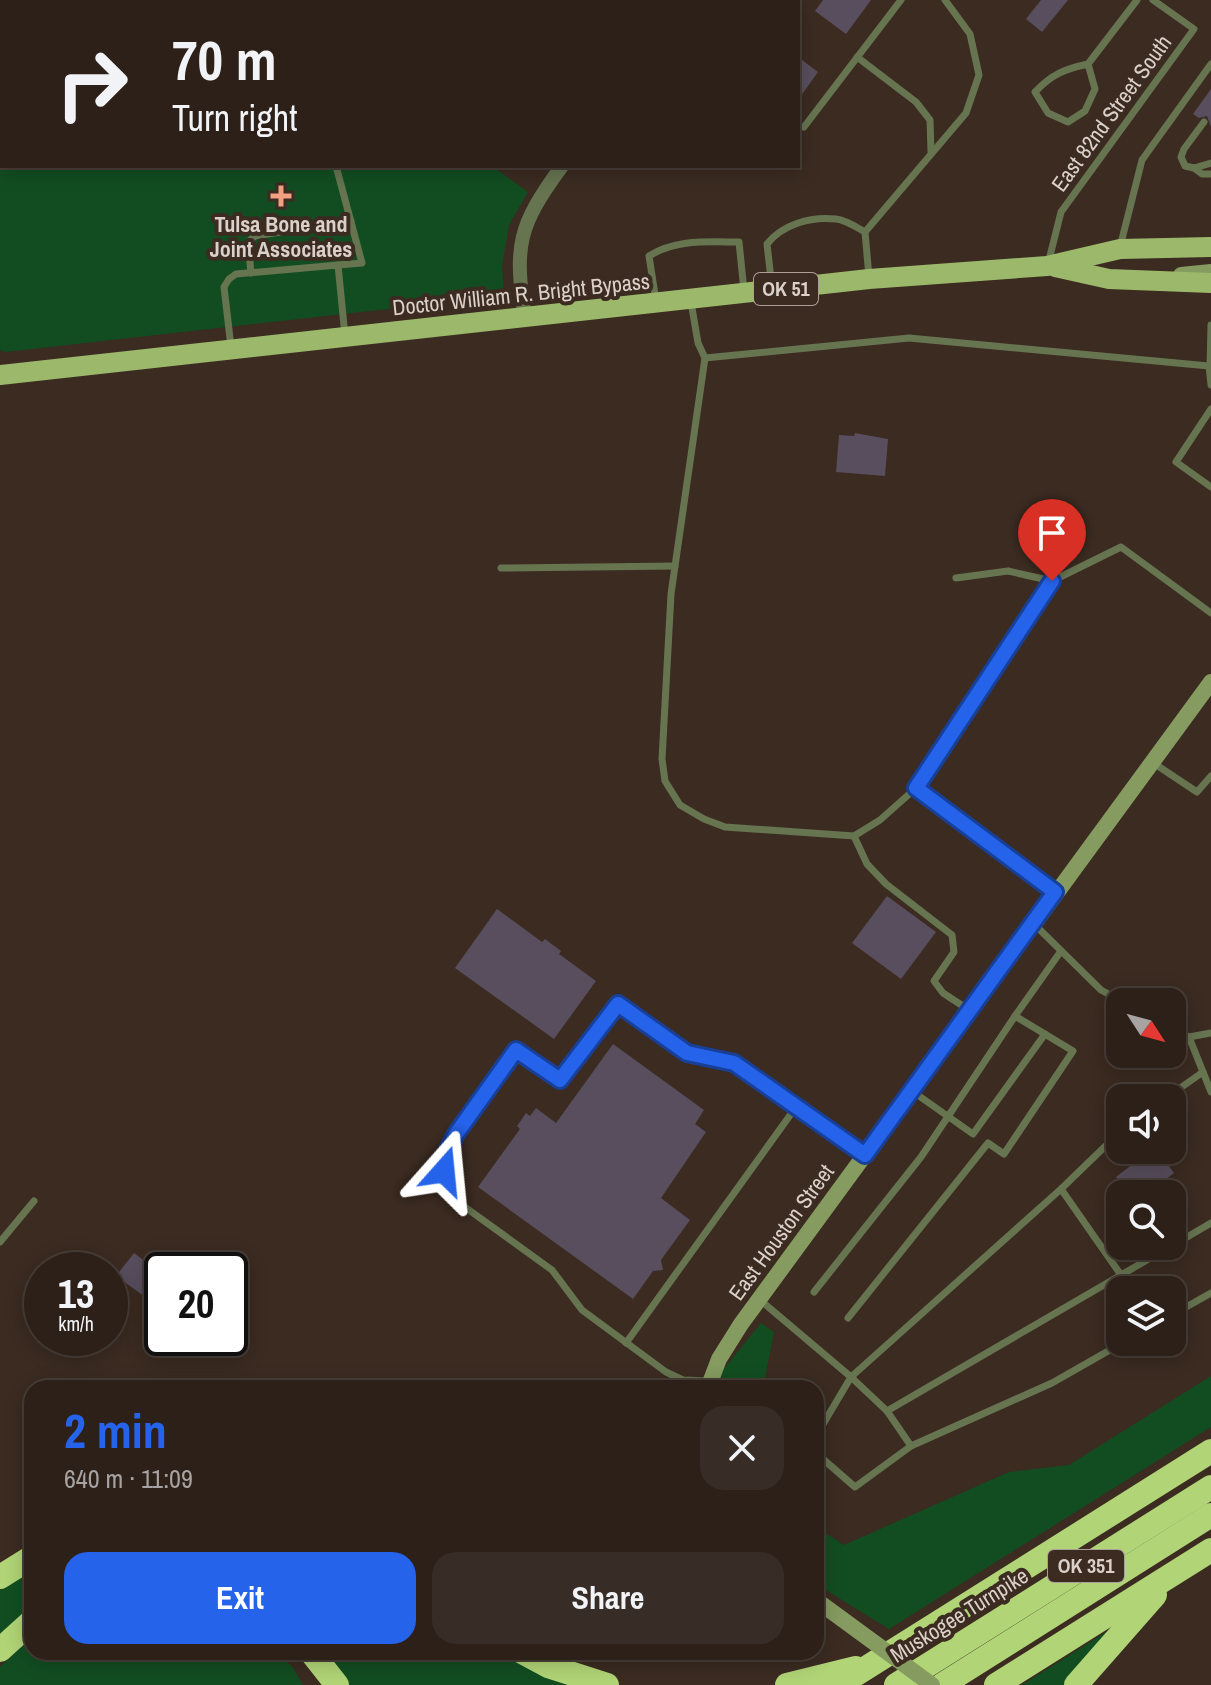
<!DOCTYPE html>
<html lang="en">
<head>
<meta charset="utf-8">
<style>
	:root { --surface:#2c2019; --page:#382d26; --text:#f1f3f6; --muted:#a6a3a2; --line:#483e38; --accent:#2563eb }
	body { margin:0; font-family:"Archivo Narrow",sans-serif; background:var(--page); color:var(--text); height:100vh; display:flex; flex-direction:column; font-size:30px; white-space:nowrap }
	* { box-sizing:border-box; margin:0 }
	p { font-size:26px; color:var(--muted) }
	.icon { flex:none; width:44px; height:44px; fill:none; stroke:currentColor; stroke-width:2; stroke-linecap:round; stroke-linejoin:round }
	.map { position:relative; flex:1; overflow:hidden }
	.sheet { position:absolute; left:24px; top:1380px; width:800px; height:280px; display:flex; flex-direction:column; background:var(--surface); border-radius:24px; box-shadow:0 4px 20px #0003,0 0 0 2px var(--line) }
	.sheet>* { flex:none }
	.hud { position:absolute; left:0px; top:0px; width:800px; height:168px; box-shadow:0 4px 20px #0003,0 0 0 2px var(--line); background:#2c2019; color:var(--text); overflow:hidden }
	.needle { width:52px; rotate:126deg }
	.buttons { position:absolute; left:1106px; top:988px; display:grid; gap:16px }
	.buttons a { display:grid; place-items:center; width:80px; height:80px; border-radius:16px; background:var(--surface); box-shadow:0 4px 20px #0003,0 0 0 2px var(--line); font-size:40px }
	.speed { position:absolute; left:24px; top:1252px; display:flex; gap:16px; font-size:40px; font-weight:700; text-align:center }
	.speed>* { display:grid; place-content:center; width:104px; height:104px; border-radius:50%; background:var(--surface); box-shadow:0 4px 20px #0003,0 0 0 2px var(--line); line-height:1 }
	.speed small { font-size:20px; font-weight:400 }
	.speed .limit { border:4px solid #111; border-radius:12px; background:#fff; color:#111 }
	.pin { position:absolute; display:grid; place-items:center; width:68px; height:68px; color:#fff; margin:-82px -34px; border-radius:50% 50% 50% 0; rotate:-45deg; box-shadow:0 0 8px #0007 }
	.pin .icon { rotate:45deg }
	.me { position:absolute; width:88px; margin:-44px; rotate:18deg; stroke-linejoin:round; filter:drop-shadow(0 0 6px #0008) }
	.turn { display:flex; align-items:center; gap:28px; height:168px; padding:0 40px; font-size:36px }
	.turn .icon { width:104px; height:104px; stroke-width:2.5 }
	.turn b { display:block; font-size:56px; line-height:68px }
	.round { display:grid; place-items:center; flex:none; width:84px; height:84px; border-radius:24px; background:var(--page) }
	.overview { display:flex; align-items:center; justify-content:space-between; height:136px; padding:0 40px }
	h1 { font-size:48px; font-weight:700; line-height:60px; color:var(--accent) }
	.primary-button { display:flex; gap:16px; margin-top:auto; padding:16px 40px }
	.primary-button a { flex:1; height:92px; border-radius:24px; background:var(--accent); color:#fff; font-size:32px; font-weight:700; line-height:92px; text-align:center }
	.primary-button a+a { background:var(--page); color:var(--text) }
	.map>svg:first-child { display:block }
</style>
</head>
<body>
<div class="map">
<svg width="1211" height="1685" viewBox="0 0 1211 1685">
	<rect width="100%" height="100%" fill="#3b2b21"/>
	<!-- green -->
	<g fill="#124d21">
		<path d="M0,157L2,166H492L528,192L509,225L502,266L504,296L5,352L0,350Z"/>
		<path d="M761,1323L774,1332L763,1388H720L722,1371Z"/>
		<path d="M1211,1376V1427L889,1629L816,1584V1527L844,1545L1009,1472L1069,1465Z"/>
		<path d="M32,1566V1613L0,1641V1584Z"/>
		<path d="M1111,1629L1067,1685H1022Z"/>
		<path d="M32,1636V1652H273L292,1666L303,1685H0V1667Z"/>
		<path d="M324,1652H509L574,1685H345Z"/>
	</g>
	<!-- building -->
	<g fill="#584e5e">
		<path d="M823,0H871L846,34L815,11Z"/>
		<path d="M1041,0H1068L1042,32L1026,19Z"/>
		<path d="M798,57L818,72L798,100Z"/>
		<path d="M1211,89V127L1207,116L1199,118L1193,114Z"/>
		<path d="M855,433L888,439L885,476L836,472L839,435L854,436Z"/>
		<path d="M887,896L936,932L901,979L852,943Z"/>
		<path d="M497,909L542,942L545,939L561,951L559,954L596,981L554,1039L455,968Z"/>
		<path d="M613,1044L704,1110L695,1124L706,1132L661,1198L690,1220L661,1260L663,1270L653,1271L633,1299L478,1187L520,1129L517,1126L526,1113L530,1116L536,1108L556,1123Z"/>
		<path d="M1151,1150H1157L1174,1173L1147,1194H1129L1116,1177Z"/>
		<path d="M134,1253L162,1274V1309L116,1276Z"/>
	</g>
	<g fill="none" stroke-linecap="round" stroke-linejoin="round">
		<!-- lane -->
		<g stroke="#667450" stroke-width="7">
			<path d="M857,57L916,102L930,120L931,152"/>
			<path d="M1088,64L1095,89L1085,111L1068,122L1048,113L1035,92C1052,74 1065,69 1088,64L1137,0"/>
			<path d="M1204,122L1184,149L1181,157L1185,166L1194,168L1211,163"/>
			<path d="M804,127L901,0"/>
			<path d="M336,166L362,263L338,265"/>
			<path d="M1194,168L1202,174H1211"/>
			<path d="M1120,247L1142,160L1211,64"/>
			<path d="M1048,264L1061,212L1194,29L1153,0"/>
			<path d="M251,273L248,242L255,236L351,221"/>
			<path d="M869,277L865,232L966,113L979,75L970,34L945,0"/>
			<path d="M772,288L767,244C782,225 810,216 836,219C846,220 856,227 865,232"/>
			<path d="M656,301L649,256C676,239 707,242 739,242L744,291"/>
			<path d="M691,302L698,343L705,358L909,338L1209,366L1211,385"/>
			<path d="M231,347L224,287L229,279L236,274L338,265L345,336"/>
			<path d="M705,358L671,594L662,759L665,781L680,805L704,819L725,827L854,836L880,820L916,788L1052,581L1121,547L1211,613"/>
			<path d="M1210,366L1211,325"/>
			<path d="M1211,409L1176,462L1211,487"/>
			<path d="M501,568L675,566"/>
			<path d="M956,578L1008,571L1052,581"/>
			<path d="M1152,762L1197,792L1211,776"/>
			<path d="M916,788L1055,892"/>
			<path d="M854,836L867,864L886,884L952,935L954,952L934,981L943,993L969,1010"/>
			<path d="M1035,925L1101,990L1123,1002"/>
			<path d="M1172,1028L1189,1037L1211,1092"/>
			<path d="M1189,1037L1211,1033"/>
			<path d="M912,1091L973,1134L1045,1034"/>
			<path d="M1166,1098L1203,1072"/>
			<path d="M1061,1189L1121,1275"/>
			<path d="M0,1242L34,1201"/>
			<path d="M1172,1246L1211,1223"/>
			<path d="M814,1292L921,1157L1015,1016L1061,951"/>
			<path d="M760,1300L851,1377L887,1411L1171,1246"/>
			<path d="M1172,1315L1211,1293"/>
			<path d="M848,1318L988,1143L1004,1154L1073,1051L1015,1016"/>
			<path d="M626,1343L796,1107"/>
			<path d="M709,1381L683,1380L666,1372L582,1310L552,1270L462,1205L450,1186L444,1171V1158L456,1134L516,1050L560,1080L618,1004L687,1053L734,1063L865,1155"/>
			<path d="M816,1436L851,1377L1061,1189L1120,1132"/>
			<path d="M911,1446L1052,1383L1124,1342"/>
			<path d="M816,1453L855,1487L911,1446L887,1411"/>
		</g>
		<!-- street -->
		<g stroke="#667450" stroke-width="14">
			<path d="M426,0L428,2"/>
			<path d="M682,2L683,0"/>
			<path d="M0,59H2"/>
			<path d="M525,318C514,245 518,226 562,166"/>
		</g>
		<!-- secondary -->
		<g stroke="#859b60" stroke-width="16">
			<path d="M1181,275L1211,272"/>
			<path d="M708,1388L719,1359L741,1324L1211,682"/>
		</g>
		<!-- primary -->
		<g stroke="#9cb96b" stroke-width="20">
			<path d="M1055,267L1109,279L1211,283"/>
			<path d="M0,375L869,279L1047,266L1120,249L1211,247"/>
		</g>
		<!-- highway -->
		<g stroke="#b1d476" stroke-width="24">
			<path d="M0,1577L32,1557"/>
			<path d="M0,1650L32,1621"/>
			<path d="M311,1652L337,1685"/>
			<path d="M522,1652L548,1666L607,1685"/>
			<path d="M787,1685L856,1668"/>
			<path d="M839,1685L1211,1451"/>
			<path d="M896,1685L1211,1487"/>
			<path d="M942,1685L1211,1515"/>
			<path d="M996,1685L1211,1550"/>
			<path d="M1076,1685L1155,1595"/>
		</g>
		<!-- secondary-bridge -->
		<path stroke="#859b60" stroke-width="16" d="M816,1600L932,1685"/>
	</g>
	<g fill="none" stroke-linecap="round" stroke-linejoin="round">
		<!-- route casing -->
		<g stroke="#184099" stroke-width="20">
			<path id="route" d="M444,1171V1158L456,1134L516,1050L560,1080L618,1004L687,1053L734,1063L865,1155L1055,892L916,788L1052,581"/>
		</g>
		<!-- route -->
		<use href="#route" stroke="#2563eb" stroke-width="14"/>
	</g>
	<!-- markers -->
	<path fill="#f3a082" stroke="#3b2b21" stroke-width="3" d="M277 184h8v8h8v8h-8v8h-8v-8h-8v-8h8z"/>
	<g text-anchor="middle" stroke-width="8" stroke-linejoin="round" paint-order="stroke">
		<!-- shield labels -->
		<g fill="#3b2b21" stroke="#ab9f97" stroke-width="2">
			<rect x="754" y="273" width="64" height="32" rx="6"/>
			<rect x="1048" y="1550" width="76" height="32" rx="6"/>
		</g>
		<g font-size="20" font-weight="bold" fill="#dbd1ca">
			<text x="786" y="296">OK 51</text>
			<text x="1086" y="1573">OK 351</text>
		</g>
		<!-- street labels -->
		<g font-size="22" fill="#dbd1ca" stroke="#3b2b21">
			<text transform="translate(1111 113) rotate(-54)" y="8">East 82nd Street South</text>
			<text transform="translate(521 294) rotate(-6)" y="8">Doctor William R. Bright Bypass</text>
			<text transform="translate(781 1232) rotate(-54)" y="8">East Houston Street</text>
			<text transform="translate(959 1615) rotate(-32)" y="8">Muskogee Turnpike</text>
		</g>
		<!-- poi labels -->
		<g font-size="22" font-weight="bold" fill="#dbd1ca" stroke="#3b2b21">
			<text x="281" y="232">Tulsa Bone and<tspan x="281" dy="25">Joint Associates</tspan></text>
		</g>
	</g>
</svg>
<div class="buttons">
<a><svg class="needle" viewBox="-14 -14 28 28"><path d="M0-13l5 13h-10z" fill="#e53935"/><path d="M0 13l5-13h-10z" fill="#a6a3a2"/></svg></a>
<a><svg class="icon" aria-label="sound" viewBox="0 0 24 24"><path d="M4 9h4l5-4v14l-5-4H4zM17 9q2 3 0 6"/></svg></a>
<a><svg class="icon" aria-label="search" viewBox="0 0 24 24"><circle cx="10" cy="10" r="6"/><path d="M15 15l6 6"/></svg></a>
<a><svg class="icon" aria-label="layers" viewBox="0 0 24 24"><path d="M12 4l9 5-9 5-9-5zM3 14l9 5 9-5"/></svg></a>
</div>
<div class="speed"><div>13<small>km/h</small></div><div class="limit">20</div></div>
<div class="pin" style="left:1052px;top:581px;background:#d93025"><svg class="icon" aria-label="arrive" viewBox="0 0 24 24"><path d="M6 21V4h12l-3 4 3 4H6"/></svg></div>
<svg class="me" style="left:444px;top:1171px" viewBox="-20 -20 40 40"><path d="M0-17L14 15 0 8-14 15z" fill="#2563eb" stroke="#fff" stroke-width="4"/></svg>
<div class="hud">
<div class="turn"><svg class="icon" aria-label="right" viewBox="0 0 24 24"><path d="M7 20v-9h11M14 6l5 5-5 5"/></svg><div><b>70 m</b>Turn right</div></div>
</div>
<section class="sheet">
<div class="overview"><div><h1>2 min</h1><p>640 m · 11:09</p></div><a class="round"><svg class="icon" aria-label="close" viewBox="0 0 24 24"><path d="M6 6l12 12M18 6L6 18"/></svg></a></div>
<div class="primary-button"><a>Exit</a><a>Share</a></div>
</section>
</div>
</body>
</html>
